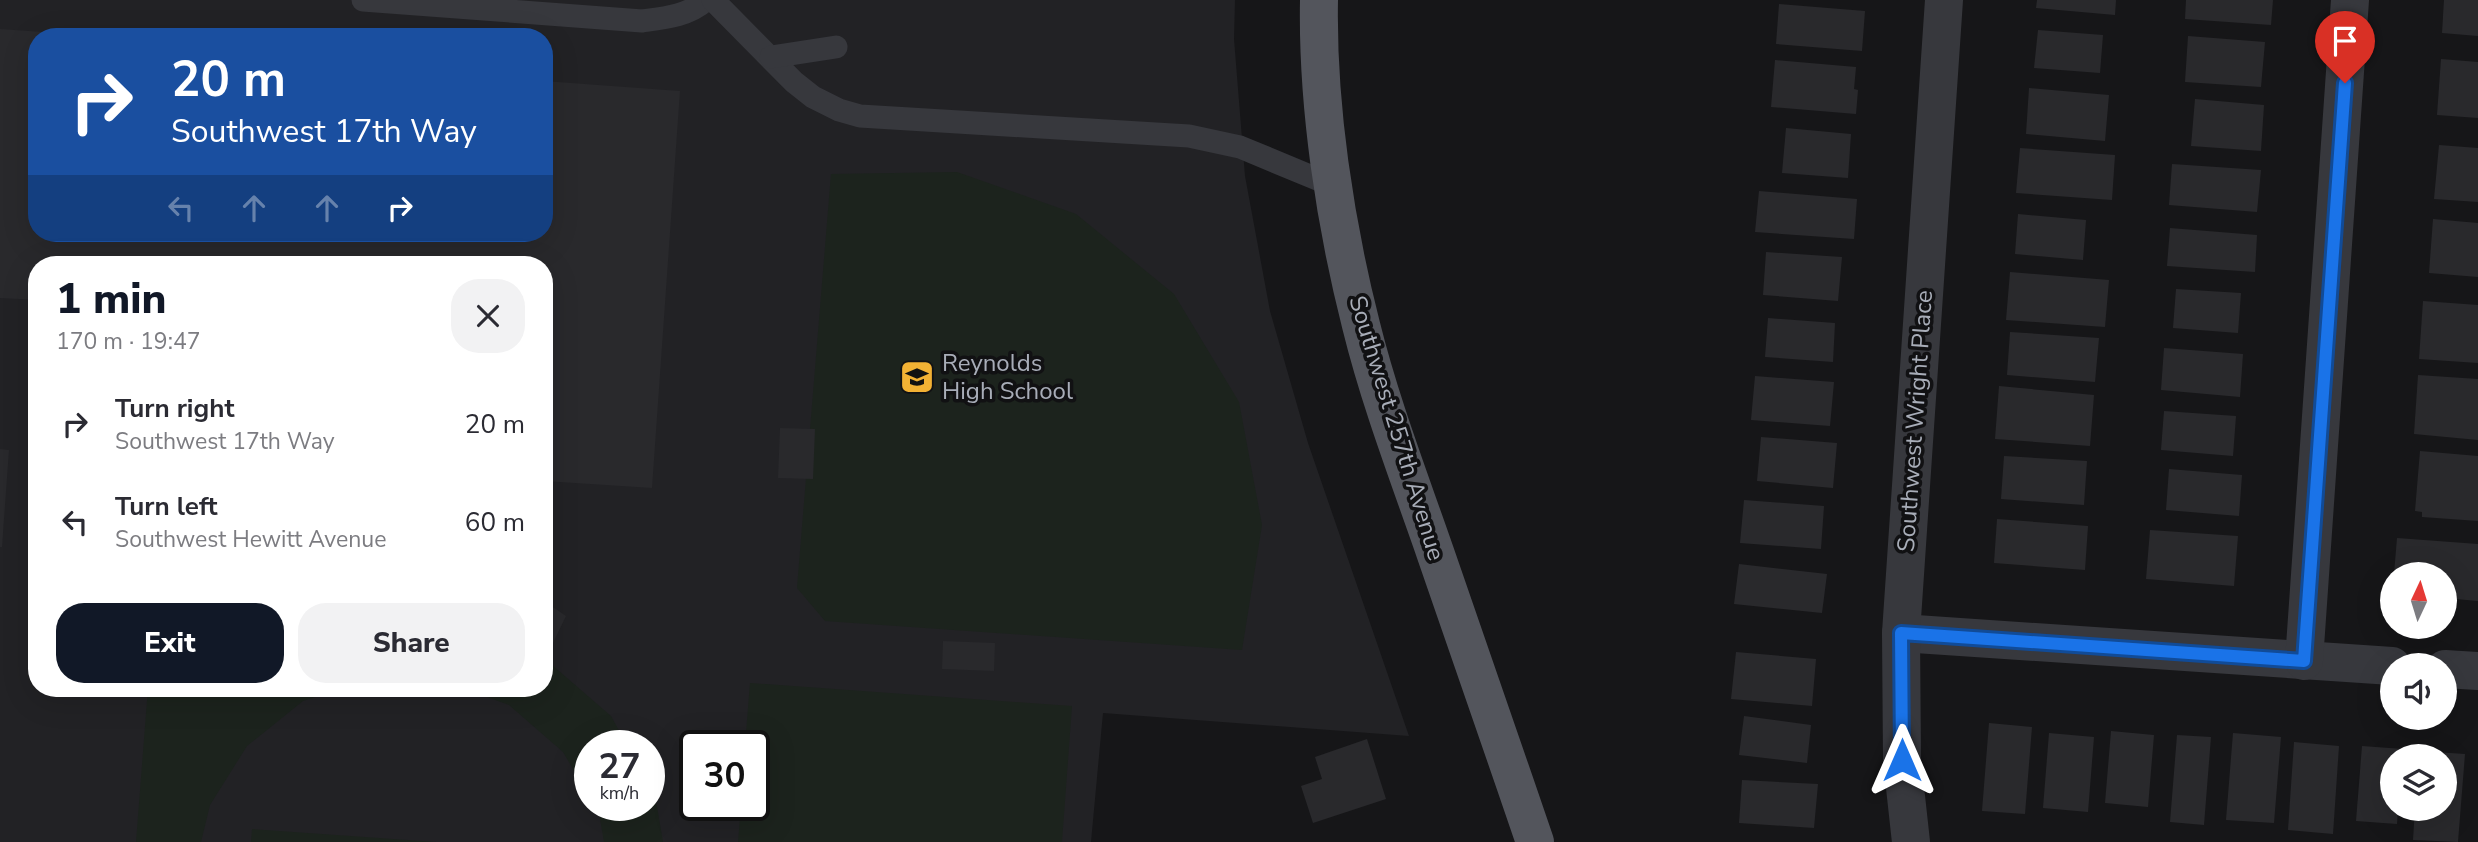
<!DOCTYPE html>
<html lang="en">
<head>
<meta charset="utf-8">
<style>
	:root { --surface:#fff; --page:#f2f2f3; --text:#2b2b33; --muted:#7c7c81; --accent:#111827 }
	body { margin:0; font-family:"Nunito Sans",sans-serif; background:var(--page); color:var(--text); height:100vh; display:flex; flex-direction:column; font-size:26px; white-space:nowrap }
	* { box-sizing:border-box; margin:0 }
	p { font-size:23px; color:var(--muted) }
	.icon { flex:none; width:38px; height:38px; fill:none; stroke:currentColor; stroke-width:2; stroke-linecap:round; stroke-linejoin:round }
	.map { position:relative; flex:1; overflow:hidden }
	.sheet { position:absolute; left:28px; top:256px; width:525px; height:441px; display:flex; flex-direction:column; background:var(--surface); border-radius:28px; box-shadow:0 7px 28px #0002 }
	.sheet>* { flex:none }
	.hud { position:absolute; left:28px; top:28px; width:525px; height:214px; border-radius:28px; box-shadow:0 7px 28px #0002; background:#1a4fa0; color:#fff; overflow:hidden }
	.needle { width:46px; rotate:4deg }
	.fabs { position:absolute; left:2380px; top:562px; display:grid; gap:14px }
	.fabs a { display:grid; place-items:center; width:77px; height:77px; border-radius:50%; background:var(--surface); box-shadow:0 7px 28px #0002; font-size:35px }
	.speed { position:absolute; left:574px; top:730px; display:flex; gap:14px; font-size:35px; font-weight:700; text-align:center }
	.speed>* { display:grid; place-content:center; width:91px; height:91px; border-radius:50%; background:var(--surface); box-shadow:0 7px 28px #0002; line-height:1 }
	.speed small { font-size:18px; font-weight:400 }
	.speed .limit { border:4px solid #111; border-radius:10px; background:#fff; color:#111 }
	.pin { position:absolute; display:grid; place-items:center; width:60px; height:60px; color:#fff; margin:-72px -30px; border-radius:50% 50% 50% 0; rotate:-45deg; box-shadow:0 0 7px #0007 }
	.pin .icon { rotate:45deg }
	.me { position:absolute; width:77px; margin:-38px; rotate:0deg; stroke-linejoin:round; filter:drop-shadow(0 0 5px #0008) }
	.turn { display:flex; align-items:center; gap:24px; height:147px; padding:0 28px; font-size:32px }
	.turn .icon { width:91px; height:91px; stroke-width:2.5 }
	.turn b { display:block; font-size:49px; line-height:60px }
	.lanes { display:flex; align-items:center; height:66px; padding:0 28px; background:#0003; justify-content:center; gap:35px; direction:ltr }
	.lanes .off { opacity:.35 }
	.round { display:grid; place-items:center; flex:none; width:74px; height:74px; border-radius:28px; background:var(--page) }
	.summary { display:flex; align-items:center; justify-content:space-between; height:119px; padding:0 28px }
	h1 { font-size:42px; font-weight:800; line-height:52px; color:var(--accent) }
	.button { display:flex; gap:14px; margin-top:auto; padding:14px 28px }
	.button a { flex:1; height:80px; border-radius:28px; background:var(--accent); color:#fff; font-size:28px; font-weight:800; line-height:80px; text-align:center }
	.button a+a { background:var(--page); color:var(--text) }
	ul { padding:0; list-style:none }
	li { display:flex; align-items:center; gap:21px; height:98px; padding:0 28px }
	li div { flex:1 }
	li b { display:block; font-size:26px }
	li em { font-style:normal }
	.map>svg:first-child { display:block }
</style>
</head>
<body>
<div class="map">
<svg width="2478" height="842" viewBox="0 0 2478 842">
	<rect width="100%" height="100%" fill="#161618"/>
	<!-- built -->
	<path fill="#222225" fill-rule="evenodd" d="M0,0H1235L1234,39L1245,176L1270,311L1308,443L1409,736L1103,713L1091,842H0ZM37,37H544V233H37ZM37,264H544V688H37ZM590,746H649V805H590ZM695,746H754V805H695Z"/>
	<!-- green -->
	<g fill="#1c231d">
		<path d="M957,172L1076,214L1174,294L1239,402L1262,525L1242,650L825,621L797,588L831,174Z"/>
		<path d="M544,658L611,716L627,745L590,746V798L563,752L509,705L462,688H544Z"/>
		<path d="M750,683L1072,706L1062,842H738L741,805H754V746L745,745Z"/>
		<path d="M148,688H210V695L220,688H344L303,701L247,746L210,805L201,842H136Z"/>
		<path d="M649,785L655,795L663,842H604L599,813L594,805H649Z"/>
		<path d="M252,829L436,842H251Z"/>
	</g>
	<!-- building -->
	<g fill="#29292c">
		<path d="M2037,0H2116L2115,15L2036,8Z"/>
		<path d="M2186,0H2273L2271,25L2185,19Z"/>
		<path d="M2444,0H2478V36L2442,33Z"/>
		<path d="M1779,4L1865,11L1862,51L1776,44Z"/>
		<path d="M0,29L72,34V37H37V233H544V81L680,91L652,488L544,481V264H37V300L0,298Z"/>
		<path d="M2038,30L2103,35L2100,73L2034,68Z"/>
		<path d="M2188,36L2265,42L2261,87L2185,82Z"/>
		<path d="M2441,59L2478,62V118L2437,115Z"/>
		<path d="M1775,60L1856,67L1854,89L1858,90L1856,114L1771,107Z"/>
		<path d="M2029,88L2109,95L2105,141L2026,134Z"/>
		<path d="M2195,99L2264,105L2261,151L2191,146Z"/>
		<path d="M1786,128L1851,134L1848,178L1782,173Z"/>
		<path d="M2439,145L2478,148V202L2434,199Z"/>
		<path d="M2020,148L2115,155L2112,200L2016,193Z"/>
		<path d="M2172,164L2261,170L2257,212L2169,205Z"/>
		<path d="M1759,191L1857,199L1854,239L1755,232Z"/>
		<path d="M2018,214L2086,220L2083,260L2015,254Z"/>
		<path d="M2433,219L2478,223V277L2429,273Z"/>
		<path d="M2170,228L2257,235L2255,272L2167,266Z"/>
		<path d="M1766,252L1842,257L1838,301L1763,295Z"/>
		<path d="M2010,272L2109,280L2105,327L2006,320Z"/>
		<path d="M2176,289L2241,293L2238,333L2173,328Z"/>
		<path d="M2423,301L2478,305V363L2419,359Z"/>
		<path d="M1768,318L1835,323L1833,362L1765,357Z"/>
		<path d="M2010,332L2099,338L2095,382L2007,375Z"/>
		<path d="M2164,348L2243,354L2240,397L2161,390Z"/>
		<path d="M2418,375L2478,379V440L2414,434Z"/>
		<path d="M1755,376L1834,382L1830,426L1751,420Z"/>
		<path d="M1999,386L2094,395L2090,446L1995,439Z"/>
		<path d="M2164,411L2236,416L2233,456L2161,450Z"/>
		<path d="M780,428L815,429L813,479L778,478Z"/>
		<path d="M1761,437L1837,443L1833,488L1757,481Z"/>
		<path d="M0,449L9,450L2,547H0Z"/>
		<path d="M2420,451L2478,456V521L2422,517V512L2415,511Z"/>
		<path d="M2004,456L2087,461L2084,505L2001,499Z"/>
		<path d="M2169,469L2242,475L2239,516L2166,510Z"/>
		<path d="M1744,500L1824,506L1821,549L1740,543Z"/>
		<path d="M1997,519L2088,526L2085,570L1994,563Z"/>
		<path d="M2150,530L2238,536L2234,586L2146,579Z"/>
		<path d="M2397,538L2478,544V601L2445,598V574H2394Z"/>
		<path d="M1739,564L1827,574L1822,613L1734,604Z"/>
		<path d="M544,601L566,616L553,643L544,638Z"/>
		<path d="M943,641L995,643L994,671L942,669Z"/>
		<path d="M1736,652L1816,659L1812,706L1731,699Z"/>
		<path d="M1744,716L1811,725L1807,763L1739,755Z"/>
		<path d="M1989,723L2032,727L2025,814L1982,811Z"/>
		<path d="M2111,731L2154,735L2148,807L2105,803Z"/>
		<path d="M2049,733L2094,737L2088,812L2043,808Z"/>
		<path d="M2233,733L2281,737L2274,823L2226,820Z"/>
		<path d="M2177,735L2211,737L2204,825L2170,822Z"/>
		<path d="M1367,739L1386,799L1313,823L1301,786L1322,779L1315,757Z"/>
		<path d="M2294,742L2339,746L2333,834L2288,830Z"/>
		<path d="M2362,746L2403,749L2402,756H2392V808H2398L2397,824L2356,821Z"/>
		<path d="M2420,751L2465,754L2458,842L2413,840L2415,808H2445V756H2419Z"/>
		<path d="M1742,780L1818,784L1814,828L1739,823Z"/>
	</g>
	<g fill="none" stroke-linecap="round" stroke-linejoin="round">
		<!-- lane -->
		<g stroke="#37383d" stroke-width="23">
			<path d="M363,0L642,21C665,18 688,16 706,0"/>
			<path d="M713,0L794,82L813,97L839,110L860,116L1189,136L1240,147L1334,186"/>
			<path d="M771,57L836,47"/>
		</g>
		<!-- street -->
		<g stroke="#37383d" stroke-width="38">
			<path d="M1901,633L2392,666"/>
			<path d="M2304,661L2350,0"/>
			<path d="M2445,669L2478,671"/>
			<path d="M1911,842L1902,760L1901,633L1944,0"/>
		</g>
		<!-- primary -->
		<path stroke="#53555c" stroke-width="38" d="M1319,0C1317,105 1335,223 1361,325C1380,402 1409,477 1435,552C1468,648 1502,745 1535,842"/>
	</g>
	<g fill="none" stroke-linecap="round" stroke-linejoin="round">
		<!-- route casing -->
		<g stroke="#114b97" stroke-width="18">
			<path id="route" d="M1902,760L1901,633L2304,661L2345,83"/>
		</g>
		<!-- route -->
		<use href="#route" stroke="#1a73e8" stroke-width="12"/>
	</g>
	<!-- icons -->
	<defs>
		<g id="school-square" transform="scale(1.75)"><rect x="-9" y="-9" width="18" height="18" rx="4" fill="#f2b134" stroke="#111113"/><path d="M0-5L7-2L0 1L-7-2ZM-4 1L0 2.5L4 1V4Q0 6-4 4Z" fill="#111"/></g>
	</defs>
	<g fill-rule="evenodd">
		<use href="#school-square" x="917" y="377"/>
	</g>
	<g text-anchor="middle" stroke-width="7" stroke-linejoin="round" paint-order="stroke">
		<!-- poi labels -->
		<g font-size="24" fill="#a8adb8" stroke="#111113" text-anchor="start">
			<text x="942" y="371">Reynolds<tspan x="942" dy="28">High School</tspan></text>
		</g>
		<!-- street labels -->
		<g font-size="24" fill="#a8adb8" stroke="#111113">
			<text transform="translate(1915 421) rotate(-86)" y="8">Southwest Wright Place</text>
			<text transform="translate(1397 428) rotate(73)" y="8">Southwest 257th Avenue</text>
		</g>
	</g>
</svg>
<div class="fabs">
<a><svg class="needle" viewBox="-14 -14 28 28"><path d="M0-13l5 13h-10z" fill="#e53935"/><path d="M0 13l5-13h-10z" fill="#7c7c81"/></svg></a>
<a><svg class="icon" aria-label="sound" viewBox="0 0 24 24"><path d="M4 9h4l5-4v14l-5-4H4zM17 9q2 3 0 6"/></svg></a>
<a><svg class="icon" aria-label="layers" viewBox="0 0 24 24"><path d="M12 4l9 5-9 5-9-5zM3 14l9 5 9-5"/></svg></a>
</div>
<div class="speed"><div>27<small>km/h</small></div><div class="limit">30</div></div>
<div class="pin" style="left:2345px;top:83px;background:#d93025"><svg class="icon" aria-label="arrive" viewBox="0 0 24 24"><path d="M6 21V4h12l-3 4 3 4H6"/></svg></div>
<svg class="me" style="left:1902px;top:760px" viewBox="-20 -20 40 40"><path d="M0-17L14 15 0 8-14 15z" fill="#1a73e8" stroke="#fff" stroke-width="4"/></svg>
<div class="hud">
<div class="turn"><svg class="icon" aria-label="right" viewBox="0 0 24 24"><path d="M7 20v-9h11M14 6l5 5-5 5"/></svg><div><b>20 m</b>Southwest 17th Way</div></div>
<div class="lanes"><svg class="icon off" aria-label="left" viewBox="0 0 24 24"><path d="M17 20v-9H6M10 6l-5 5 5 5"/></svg><svg class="icon off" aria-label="ahead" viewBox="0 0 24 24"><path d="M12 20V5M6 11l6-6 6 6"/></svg><svg class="icon off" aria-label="ahead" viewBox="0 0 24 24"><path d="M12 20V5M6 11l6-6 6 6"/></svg><svg class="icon" aria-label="right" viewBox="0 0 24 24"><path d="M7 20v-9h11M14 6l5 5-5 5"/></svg></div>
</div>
<section class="sheet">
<div class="summary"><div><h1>1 min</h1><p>170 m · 19:47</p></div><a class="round"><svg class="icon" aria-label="close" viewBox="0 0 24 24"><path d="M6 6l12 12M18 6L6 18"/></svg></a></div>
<ul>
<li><svg class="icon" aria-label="right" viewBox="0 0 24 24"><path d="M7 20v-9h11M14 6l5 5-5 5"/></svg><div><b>Turn right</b><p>Southwest 17th Way</p></div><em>20 m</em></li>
<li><svg class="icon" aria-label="left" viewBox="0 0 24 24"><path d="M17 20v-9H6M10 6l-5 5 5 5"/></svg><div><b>Turn left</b><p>Southwest Hewitt Avenue</p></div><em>60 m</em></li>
</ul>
<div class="button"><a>Exit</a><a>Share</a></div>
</section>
</div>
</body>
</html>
